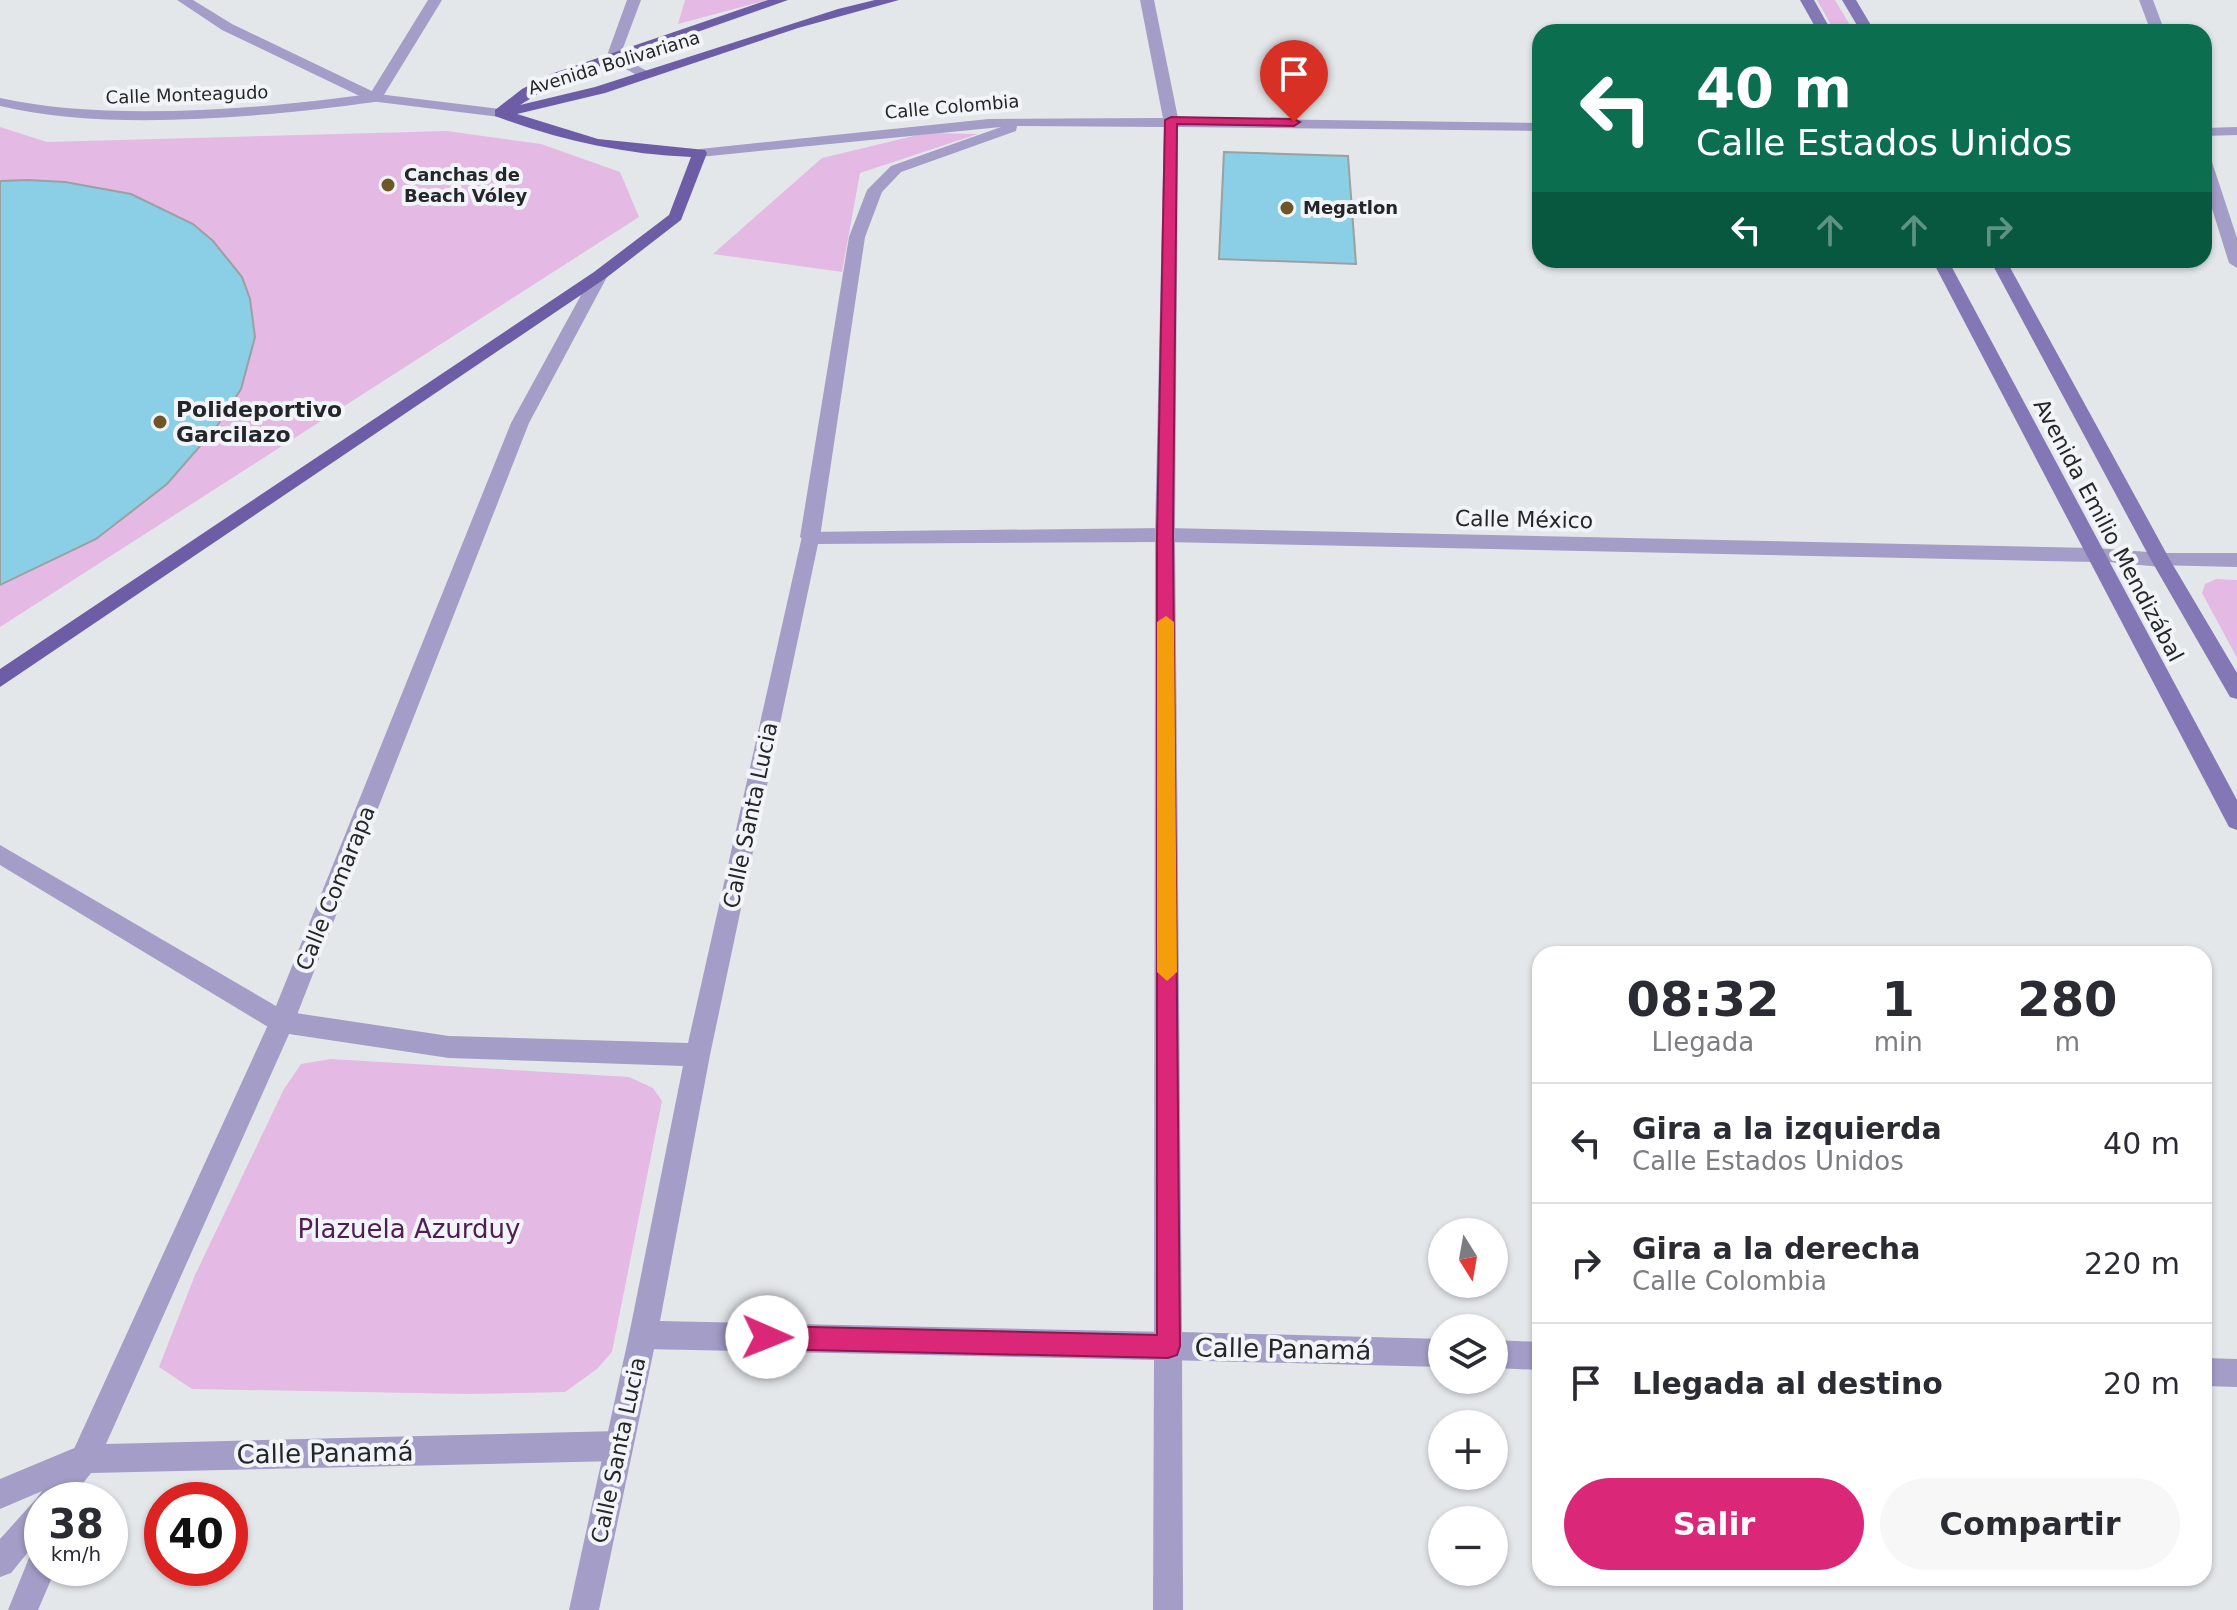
<!DOCTYPE html>
<html lang="es">
<head>
<meta charset="utf-8">
<style>
	:root { --surface:#fff; --page:#f7f7f7; --text:#2b2b33; --muted:#7c7c81; --line:#e1e1e2; --accent:#db2777 }
	body { margin:0; font-family:"DejaVu Sans",sans-serif; background:var(--page); color:var(--text); height:100vh; display:flex; flex-direction:column; font-size:30px; white-space:nowrap }
	* { box-sizing:border-box; margin:0 }
	p { font-size:26px; color:var(--muted) }
	.icon { flex:none; width:44px; height:44px; fill:none; stroke:currentColor; stroke-width:2; stroke-linecap:round; stroke-linejoin:round }
	.map { position:relative; flex:1; overflow:hidden }
	.sheet { position:absolute; left:1532px; top:946px; width:680px; height:640px; display:flex; flex-direction:column; background:var(--surface); border-radius:24px; box-shadow:0 2px 6px #0004 }
	.sheet>* { flex:none }
	.hud { position:absolute; left:1532px; top:24px; width:680px; height:244px; border-radius:24px; box-shadow:0 2px 6px #0004; background:#0b6e4f; color:#fff; overflow:hidden }
	.needle { width:52px; rotate:169deg }
	.buttons { position:absolute; left:1428px; top:1218px; display:grid; gap:16px }
	.buttons a { display:grid; place-items:center; width:80px; height:80px; border-radius:50%; background:var(--surface); box-shadow:0 2px 6px #0004; font-size:40px }
	.speed { position:absolute; left:24px; top:1482px; display:flex; gap:16px; font-size:40px; font-weight:700; text-align:center }
	.speed>* { display:grid; place-content:center; width:104px; height:104px; border-radius:50%; background:var(--surface); box-shadow:0 2px 6px #0004; line-height:1 }
	.speed small { font-size:20px; font-weight:400 }
	.speed .limit { border:12px solid #d22; background:#fff; color:#111 }
	.pin { position:absolute; display:grid; place-items:center; width:68px; height:68px; color:#fff; margin:-82px -34px; border-radius:50% 50% 50% 0; rotate:-45deg; box-shadow:0 0 8px #0007 }
	.pin .icon { rotate:45deg }
	.me { position:absolute; width:88px; margin:-44px; rotate:91deg; stroke-linejoin:round; filter:drop-shadow(0 0 6px #0008) }
	.turn { display:flex; align-items:center; gap:28px; height:168px; padding:0 32px; font-size:36px }
	.turn .icon { width:104px; height:104px; stroke-width:2.5 }
	.turn b { display:block; font-size:56px; line-height:68px }
	.lanes { display:flex; align-items:center; height:76px; padding:0 32px; background:#0003; justify-content:center; gap:40px; direction:ltr }
	.lanes .off { opacity:.35 }
	.eta { display:flex; justify-content:space-evenly; align-items:center; height:136px; text-align:center }
	.eta b { font-size:48px; font-weight:800; line-height:56px }
	.primary-button { display:flex; gap:16px; margin-top:auto; padding:16px 32px }
	.primary-button a { flex:1; height:92px; border-radius:48px; background:var(--accent); color:#fff; font-size:32px; font-weight:800; line-height:92px; text-align:center }
	.primary-button a+a { background:var(--page); color:var(--text) }
	ul { padding:0; list-style:none }
	li { display:flex; align-items:center; gap:24px; height:120px; padding:0 32px; border-top:2px solid var(--line) }
	li div { flex:1 }
	li b { display:block; font-size:30px }
	li em { font-style:normal }
	.map>svg:first-child { display:block }
</style>
</head>
<body>
<div class="map">
<svg width="2237" height="1610" viewBox="0 0 2237 1610">
	<rect width="100%" height="100%" fill="#e4e7ea"/>
	<!-- green -->
	<g fill="#e4b9e4">
		<path d="M685,0H768L678,24Z"/>
		<path d="M1817,0H1835L1854,32H1835Z"/>
		<path d="M0,127L47,142L447,131L541,144L620,172L639,217L0,627Z"/>
		<path d="M926,133L978,134L860,173L842,272L713,254L822,158Z"/>
		<path d="M2216,579L2237,580V658L2202,593L2205,584Z"/>
		<path d="M331,1059L629,1077L653,1088L662,1101L612,1352L597,1369L565,1392L468,1394L192,1389L159,1367L195,1275L284,1089L301,1064Z"/>
	</g>
	<!-- building -->
	<g fill="#8bcfe6" stroke="#9ba0a1" stroke-width="2">
		<path d="M1224,152L1348,156L1356,264L1219,259Z"/>
		<path d="M28,180L65,182L131,194L193,224L213,241L242,277L250,299L255,337L241,389L215,429L167,484L96,539L0,585V181Z"/>
	</g>
	<g fill="none" stroke-linecap="round" stroke-linejoin="round">
		<!-- minor -->
		<g fill="#a39dc7" fill-rule="evenodd">
			<path d="M428,0H442L382,98L375,102C263,117 109,132 0,106V98C108,122 260,109 370,94Z"/>
			<path d="M627,0H641L620,56L647,71L649,74L642,78L606,58Z"/>
			<path d="M1140,0H1154L1178,118L1540,123V131L1178,127L1175,535L1182,1332L1442,1339V1367L1168,1360L1158,1356L1154,1346L1155,535L1164,127L1017,126L1016,131L901,172L882,192L865,237L820,537L810,544L800,537L849,237L867,190L891,166L1001,127L700,157L693,153L700,149L989,119L1163,118Z"/>
			<path d="M2139,0H2153L2165,32H2151Z"/>
			<path d="M2237,127V135L2204,136V128Z"/>
			<path d="M2204,155L2211,159L2237,238V268L2229,263L2204,183Z"/>
			<path d="M600,270L608,275L529,423L291,1030L282,1033L273,1030L0,865V845L276,1006L511,423L592,275Z"/>
			<path d="M2095,548L2161,553L2171,560L2161,567L2088,560L2085,555Z"/>
			<path d="M643,1321L653,1325L657,1335L599,1610H569L629,1335L633,1325Z"/>
			<path d="M1494,1340L1540,1342V1370L1494,1368Z"/>
			<path d="M2204,1358L2237,1359V1387L2204,1386Z"/>
			<path d="M84,1444L94,1449L99,1459L94,1469L0,1509V1479Z"/>
			<path d="M42,1549V1568H56L38,1610H8L31,1553Z"/>
		</g>
		<!-- tertiary -->
		<g fill="#a39dc7" fill-rule="evenodd">
			<path d="M177,0H193L232,24L378,94L500,109L507,113L500,117L370,101L222,30Z"/>
			<path d="M1165,528L2095,548L2105,555L2095,562L1165,542L818,544L710,1055L660,1321L1168,1332L1178,1336L1182,1346L1183,1610H1153L1154,1360L643,1349L633,1345L629,1335L683,1066L449,1058L289,1034L106,1444L618,1431L628,1436L633,1446L628,1456L618,1461L91,1473L70,1500H42V1535L11,1573L0,1577V1539L36,1499L74,1449L273,1014L282,1011L449,1036L688,1043L803,532Z"/>
			<path d="M2161,553H2237V567L2154,565L2151,560Z"/>
		</g>
		<!-- secondary -->
		<g fill="#8378b5" fill-rule="evenodd">
			<path d="M1800,0H1814L1832,32H1818Z"/>
			<path d="M1842,0H1856L1875,32H1861Z"/>
			<path d="M1932,260H1948L2237,800V830L2229,827Z"/>
			<path d="M1990,260H2006L2170,560L2237,673V699L2230,697L2151,560Z"/>
		</g>
		<!-- primary -->
		<path fill="#6d5da7" fill-rule="evenodd" d="M768,0H788L561,80L520,105L595,87L838,9L875,0H899L798,28L605,93L517,114L598,139L705,150L707,153L681,220L606,278L0,687V669L594,272L669,215L691,157C622,154 559,140 495,116V110L522,89L551,74Z"/>
	</g>
	<!-- route -->
	<path fill="#db2777" stroke="#8e194d" stroke-width="2" d="M1171,117L1294,119L1300,122L1294,126L1177,124L1173,535L1180,1346L1177,1355L1168,1358L767,1349L759,1346L755,1337L759,1329L767,1326L1157,1335V535L1165,120Z"/>
	<!-- slow -->
	<path fill="#f59e0b" d="M1166,616L1174,622L1177,972L1167,981L1157,972V622Z"/>
	<!-- markers -->
	<g fill="#6e5627" stroke="#f1f4f8" stroke-width="3">
		<circle cx="388" cy="185" r="8"/>
		<circle cx="1287" cy="208" r="8"/>
		<circle cx="160" cy="422" r="8"/>
	</g>
	<g text-anchor="middle" stroke-width="8" stroke-linejoin="round" paint-order="stroke">
		<!-- far-street labels -->
		<g font-size="18" fill="#252627" stroke="#f1f4f8">
			<text transform="translate(614 63) rotate(-17)" y="6">Avenida Bolivariana</text>
			<text transform="translate(187 95) rotate(-2)" y="6">Calle Monteagudo</text>
			<text transform="translate(952 107) rotate(-5)" y="6">Calle Colombia</text>
		</g>
		<!-- far-poi labels -->
		<g font-size="18" font-weight="bold" fill="#252627" stroke="#f1f4f8" text-anchor="start">
			<text x="404" y="181">Canchas de<tspan x="404" dy="21">Beach Vóley</tspan></text>
			<text x="1303" y="214">Megatlon</text>
		</g>
		<!-- poi labels -->
		<g font-size="22" font-weight="bold" fill="#252627" stroke="#f1f4f8" text-anchor="start">
			<text x="176" y="417">Polideportivo<tspan x="176" dy="25">Garcilazo</tspan></text>
		</g>
		<!-- street labels -->
		<g font-size="22" fill="#252627" stroke="#f1f4f8">
			<text transform="translate(1524 519) rotate(1)" y="8">Calle México</text>
			<text transform="translate(2109 530) rotate(62)" y="8">Avenida Emilio Mendizábal</text>
			<text transform="translate(750 815) rotate(-78)" y="8">Calle Santa Lucia</text>
			<text transform="translate(335 888) rotate(-68)" y="8">Calle Comarapa</text>
			<text transform="translate(618 1450) rotate(-78)" y="8">Calle Santa Lucia</text>
		</g>
		<!-- near-park labels -->
		<g font-size="26" fill="#511e52" stroke="#f1f4f8">
			<text x="409" y="1238">Plazuela Azurduy</text>
		</g>
		<!-- near-street labels -->
		<g font-size="26" fill="#252627" stroke="#f1f4f8">
			<text transform="translate(1283 1349) rotate(1)" y="9">Calle Panamá</text>
			<text transform="translate(325 1453) rotate(-1)" y="9">Calle Panamá</text>
		</g>
	</g>
</svg>
<div class="buttons">
<a><svg class="needle" viewBox="-14 -14 28 28"><path d="M0-13l5 13h-10z" fill="#e53935"/><path d="M0 13l5-13h-10z" fill="#7c7c81"/></svg></a>
<a><svg class="icon" aria-label="layers" viewBox="0 0 24 24"><path d="M12 4l9 5-9 5-9-5zM3 14l9 5 9-5"/></svg></a>
<a>+</a>
<a>−</a>
</div>
<div class="speed"><div>38<small>km/h</small></div><div class="limit">40</div></div>
<div class="pin" style="left:1294px;top:122px;background:#d93025"><svg class="icon" aria-label="arrive" viewBox="0 0 24 24"><path d="M6 21V4h12l-3 4 3 4H6"/></svg></div>
<svg class="me" style="left:767px;top:1337px" viewBox="-20 -20 40 40"><circle r="19" fill="#fff"/><path d="M0-13L10 11 0 6-10 11z" fill="#db2777"/></svg>
<div class="hud">
<div class="turn"><svg class="icon" aria-label="left" viewBox="0 0 24 24"><path d="M17 20v-9H6M10 6l-5 5 5 5"/></svg><div><b>40 m</b>Calle Estados Unidos</div></div>
<div class="lanes"><svg class="icon" aria-label="left" viewBox="0 0 24 24"><path d="M17 20v-9H6M10 6l-5 5 5 5"/></svg><svg class="icon off" aria-label="ahead" viewBox="0 0 24 24"><path d="M12 20V5M6 11l6-6 6 6"/></svg><svg class="icon off" aria-label="ahead" viewBox="0 0 24 24"><path d="M12 20V5M6 11l6-6 6 6"/></svg><svg class="icon off" aria-label="right" viewBox="0 0 24 24"><path d="M7 20v-9h11M14 6l5 5-5 5"/></svg></div>
</div>
<section class="sheet">
<div class="eta">
<div><b>08:32</b><p>Llegada</p></div>
<div><b>1</b><p>min</p></div>
<div><b>280</b><p>m</p></div>
</div>
<ul>
<li><svg class="icon" aria-label="left" viewBox="0 0 24 24"><path d="M17 20v-9H6M10 6l-5 5 5 5"/></svg><div><b>Gira a la izquierda</b><p>Calle Estados Unidos</p></div><em>40 m</em></li>
<li><svg class="icon" aria-label="right" viewBox="0 0 24 24"><path d="M7 20v-9h11M14 6l5 5-5 5"/></svg><div><b>Gira a la derecha</b><p>Calle Colombia</p></div><em>220 m</em></li>
<li><svg class="icon" aria-label="arrive" viewBox="0 0 24 24"><path d="M6 21V4h12l-3 4 3 4H6"/></svg><div><b>Llegada al destino</b></div><em>20 m</em></li>
</ul>
<div class="primary-button"><a>Salir</a><a>Compartir</a></div>
</section>
</div>
</body>
</html>
